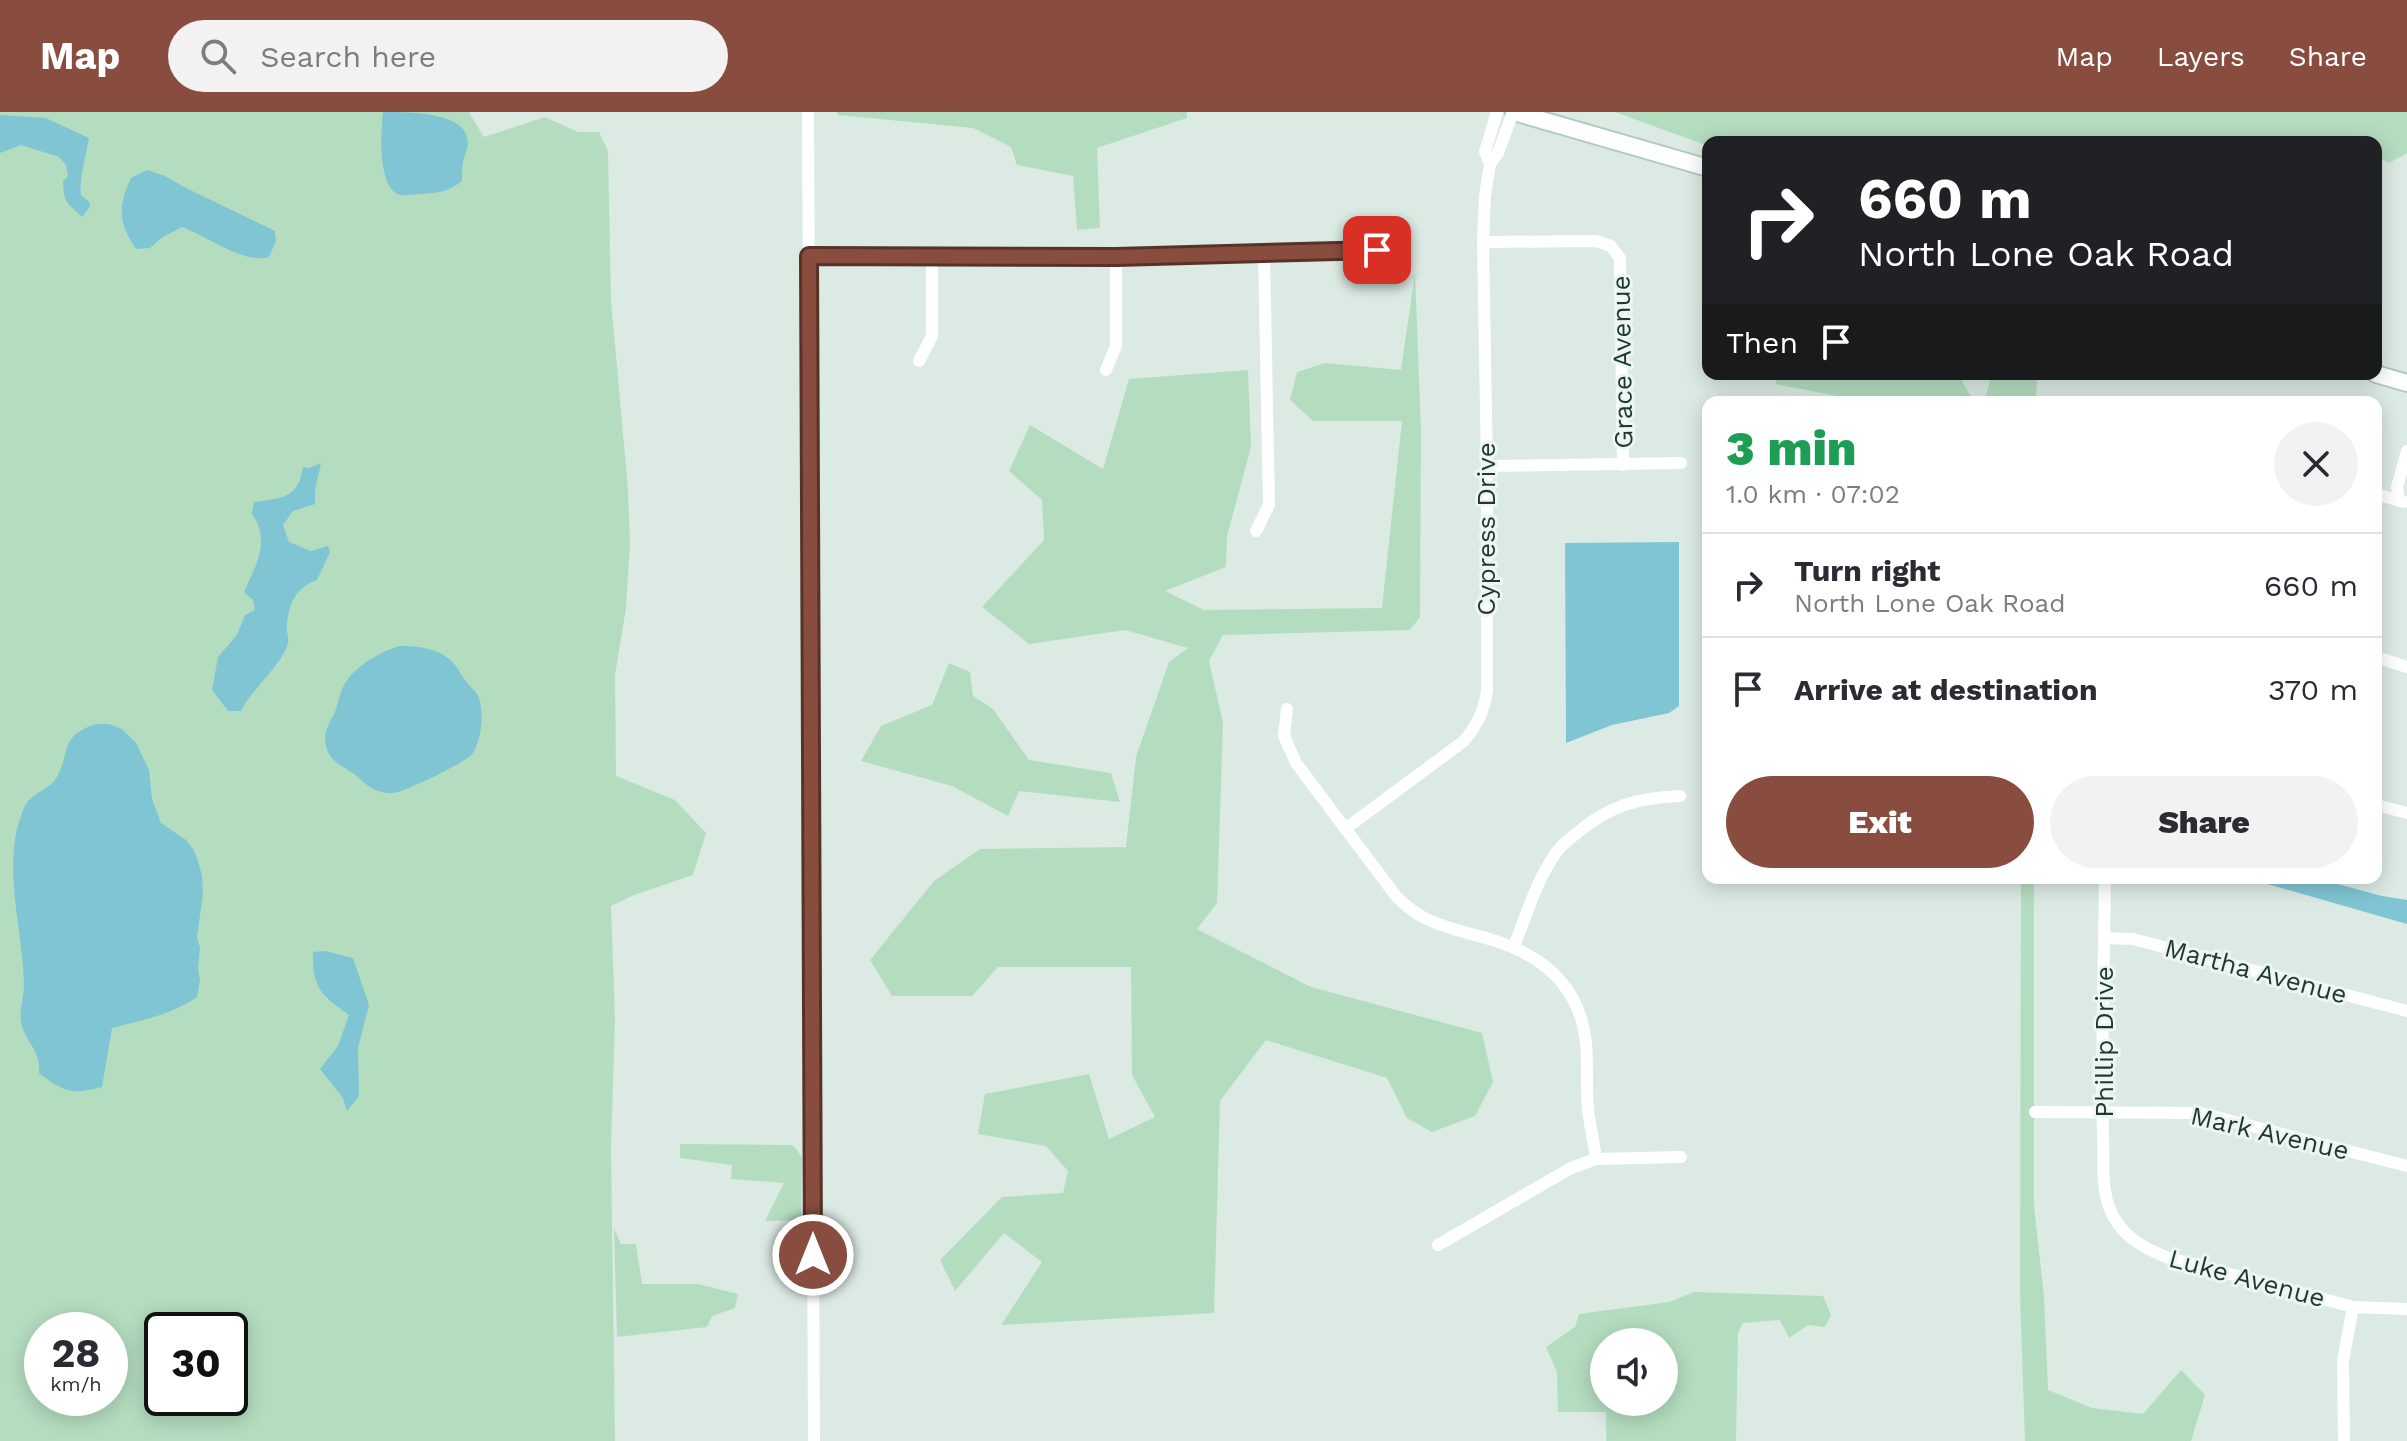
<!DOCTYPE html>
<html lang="en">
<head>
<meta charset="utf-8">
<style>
	:root { --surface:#fff; --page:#f2f2f3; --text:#2b2b33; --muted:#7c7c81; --line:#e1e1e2; --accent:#884d3e }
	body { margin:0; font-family:"Work Sans",sans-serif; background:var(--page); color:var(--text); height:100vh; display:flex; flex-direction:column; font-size:30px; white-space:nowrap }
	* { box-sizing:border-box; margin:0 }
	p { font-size:26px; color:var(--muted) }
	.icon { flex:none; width:44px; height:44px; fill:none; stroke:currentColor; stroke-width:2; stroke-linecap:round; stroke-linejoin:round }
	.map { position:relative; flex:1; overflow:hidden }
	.details { position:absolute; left:1702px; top:284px; width:680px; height:488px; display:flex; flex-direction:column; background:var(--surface); border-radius:16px; box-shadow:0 4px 20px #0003 }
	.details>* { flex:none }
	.guide { position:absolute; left:1702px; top:24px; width:680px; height:244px; border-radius:16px; box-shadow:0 4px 20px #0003; background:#202124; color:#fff; overflow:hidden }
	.fabs { position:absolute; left:1590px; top:1216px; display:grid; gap:16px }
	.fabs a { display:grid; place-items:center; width:88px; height:88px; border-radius:50%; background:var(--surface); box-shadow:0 4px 20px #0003; font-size:40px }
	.speed { position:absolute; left:24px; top:1200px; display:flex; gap:16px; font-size:40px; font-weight:700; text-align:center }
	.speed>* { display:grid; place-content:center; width:104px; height:104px; border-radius:50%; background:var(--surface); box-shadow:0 4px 20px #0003; line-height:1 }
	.speed small { font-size:20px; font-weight:400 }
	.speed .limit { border:4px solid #111; border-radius:12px; background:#fff; color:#111 }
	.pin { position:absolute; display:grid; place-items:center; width:68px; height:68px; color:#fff; margin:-34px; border-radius:16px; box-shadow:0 4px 12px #0006 }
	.me { position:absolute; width:88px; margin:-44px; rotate:0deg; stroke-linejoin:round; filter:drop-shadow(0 0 6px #0008) }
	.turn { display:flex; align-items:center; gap:28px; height:168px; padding:0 24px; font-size:36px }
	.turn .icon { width:104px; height:104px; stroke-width:2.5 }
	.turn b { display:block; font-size:56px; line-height:68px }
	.then { display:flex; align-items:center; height:76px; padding:0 24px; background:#0003; gap:16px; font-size:30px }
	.round { display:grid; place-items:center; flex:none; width:84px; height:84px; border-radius:42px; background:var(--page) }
	.summary { display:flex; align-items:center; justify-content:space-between; height:136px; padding:0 24px }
	h1 { font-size:48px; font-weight:800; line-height:60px; color:#1e9e55 }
	.primary-button { display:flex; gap:16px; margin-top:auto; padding:16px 24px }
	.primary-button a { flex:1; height:92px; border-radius:48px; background:var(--accent); color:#fff; font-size:32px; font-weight:800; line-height:92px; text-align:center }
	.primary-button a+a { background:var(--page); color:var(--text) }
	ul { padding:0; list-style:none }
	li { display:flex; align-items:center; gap:24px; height:104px; padding:0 24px; border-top:2px solid var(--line) }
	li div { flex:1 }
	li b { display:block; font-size:30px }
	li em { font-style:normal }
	header { display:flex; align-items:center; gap:48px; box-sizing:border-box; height:112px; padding:0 40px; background:var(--accent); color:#fff }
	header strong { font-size:38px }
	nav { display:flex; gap:44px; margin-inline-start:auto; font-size:28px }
	.search { width:560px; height:72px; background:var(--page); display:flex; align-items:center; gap:20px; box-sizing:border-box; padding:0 28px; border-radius:44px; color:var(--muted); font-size:30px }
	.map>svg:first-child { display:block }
</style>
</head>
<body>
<header>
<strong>Map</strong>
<div class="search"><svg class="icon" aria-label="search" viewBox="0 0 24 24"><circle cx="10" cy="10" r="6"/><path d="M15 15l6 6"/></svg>Search here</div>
<nav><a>Map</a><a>Layers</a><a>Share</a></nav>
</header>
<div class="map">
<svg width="2407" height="1329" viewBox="0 0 2407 1329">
	<rect width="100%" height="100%" fill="#dceae4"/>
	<!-- green -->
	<g fill="#b4ddbf" fill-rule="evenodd">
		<path d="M0,0H469L484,25L545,5L578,20H599L608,39L611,188L628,377L630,432L626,496L615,563L616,664L675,688L706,721L693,763L634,783L611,794L615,906L611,1035L615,1329H0ZM42,1218H110V1286H42ZM162,1218H230V1286H162Z"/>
		<path d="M837,0H1187V6L1097,36L1100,116L1077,118L1073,64L1017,53L1011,35L973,16L838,3Z"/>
		<path d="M1615,0H2407V41L2389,51L2376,44V30H2352L2348,28L2347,30H1708V34Z"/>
		<path d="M1415,161L1421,320L1420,505L1410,518L1223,523L1209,549L1223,611L1217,791L1197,817L1311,875L1482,921L1493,970L1475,1004L1432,1020L1407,1006L1387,966L1266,928L1220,989L1214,1201L1001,1213L1042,1150L1004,1121L955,1179L940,1148L1002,1085L1063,1081L1068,1059L1046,1034L978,1022L985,982L1089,962L1109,1027L1155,1005L1132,963L1131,855H998L972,884H892L870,848L934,769L980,737L1126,735L1136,645L1169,550L1188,536L1125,518L1029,532L982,495L1044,428L1042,388L1009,359L1030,313L1103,357L1129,267L1248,258L1251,335L1227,424L1226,455L1165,479L1204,498L1382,496L1402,309H1313L1290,288L1297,260L1325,251L1401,258Z"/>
		<path d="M1776,262H1958L1974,290H1868L1776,272Z"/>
		<path d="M1992,262H2037L2036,290H1984Z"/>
		<path d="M949,551L970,560L973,584L993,597L1029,648L1111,661L1120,690L1019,679L1008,704L952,674L861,649L881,614L932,593Z"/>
		<path d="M2021,766H2034V1094L2044,1185L2048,1278L2092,1296L2143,1302L2181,1258L2205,1283L2191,1329H2025L2020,1181Z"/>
		<path d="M680,1032L793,1033L802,1045L801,1108L765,1109L784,1071L731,1067L732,1053L680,1046Z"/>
		<path d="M614,1116L621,1132H636L642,1172H698L738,1182L735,1196L712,1204L707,1215L617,1225Z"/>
		<path d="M1694,1180L1823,1184L1831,1203L1825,1215L1808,1213L1789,1226L1780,1208L1743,1211L1738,1221L1736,1329H1606V1300H1558L1557,1260L1546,1235L1575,1215L1579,1202L1669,1190ZM1604,1230H1664V1290H1604Z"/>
	</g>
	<!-- water -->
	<g fill="#80c5d3">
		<path d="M383,0C411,0 468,0 468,31C468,37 464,44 463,50C462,56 462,63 462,69C448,80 438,81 420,82C415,82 406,84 401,83C377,79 381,18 383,0Z"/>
		<path d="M0,3L46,6L89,26C86,45 79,64 81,83L90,91L89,96L82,105C67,90 64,93 63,69L68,64L66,53L59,45L21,33L0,41Z"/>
		<path d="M147,58L165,64L186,76L275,119L276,129L269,145C245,153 205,123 182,115L163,125L150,136L136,137C118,111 118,94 131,66Z"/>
		<path d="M321,351L315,378V392L293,399L283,413L289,430L311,439L328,434L330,440L317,468C296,475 289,492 287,512C286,518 289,526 288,531C283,552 251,578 241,599H228L212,578L218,545L237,523L245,503L255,498L253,488L244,480C256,453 271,429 252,402L254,390C282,386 298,387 303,355L309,356Z"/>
		<path d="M1679,430V594L1669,601L1612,613L1566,631L1565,431Z"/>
		<path d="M399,534C419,534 441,536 455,553C459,558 461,563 465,568C468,573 474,577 477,582C485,596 482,627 473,641C467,650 410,677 398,680C384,684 369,677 360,667C350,657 334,653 328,640C321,623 328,614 335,600C338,592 339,584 342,577C352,555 378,541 399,534Z"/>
		<path d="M96,612H109L122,617L136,631L149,658L152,687L161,711L186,728L193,737L197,746L202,763L203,782L197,825L200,836L198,857L200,868L197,885C171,903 142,908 112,916L102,975C71,983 64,980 39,961C41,937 24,929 21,910C19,898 24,885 24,873C23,815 0,751 24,696C31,679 51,679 58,663C71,637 60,624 96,612Z"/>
		<path d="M2265,766H2315L2382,784L2407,788V812L2264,771Z"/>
		<path d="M325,839L353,846L369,893L358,936L359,984L347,999L343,986L320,957L338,934L349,903C321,883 312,876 313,840Z"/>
	</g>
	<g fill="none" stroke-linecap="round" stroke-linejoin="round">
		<!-- secondary casing -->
		<g stroke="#afcac0" stroke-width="20">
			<g id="secondary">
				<path d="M1514,0L1708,56"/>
				<path d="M2376,262L2407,271"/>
			</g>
		</g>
		<!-- street -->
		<g stroke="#fff" stroke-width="12">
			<path d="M808,0L814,1329"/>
			<path d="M1490,52L1485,40L1497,0"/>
			<path d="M1483,130L1596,129L1611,134L1620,146L1623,353"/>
			<path d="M809,144L1116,145L1405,137"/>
			<path d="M919,249L932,224V145"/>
			<path d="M1106,258L1116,234V145"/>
			<path d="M1487,354L1681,351"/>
			<path d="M2376,382L2404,390"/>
			<path d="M2399,389L2397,375L2407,339"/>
			<path d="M1256,419L1269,393L1264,142"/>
			<path d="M2376,545L2407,555"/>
			<path d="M1287,597L1284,624L1296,651L1396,784C1423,813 1452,816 1489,827C1541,842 1580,873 1586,931C1588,953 1586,976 1588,998C1590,1014 1594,1031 1596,1047"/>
			<path d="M2376,693L2407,701"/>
			<path d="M1345,717L1464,629C1477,613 1484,600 1487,579V354L1483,130L1485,84L1490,52L1498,41L1513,0"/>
			<path d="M2105,766C2104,851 2101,937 2103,1022C2104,1045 2101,1073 2109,1095C2119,1122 2141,1135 2166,1145L2353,1195L2407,1197"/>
			<path d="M2104,826L2133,827L2407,899"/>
			<path d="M1514,834C1527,802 1537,766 1558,738C1563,732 1571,726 1577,721C1610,693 1638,686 1680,684"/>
			<path d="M2035,1000L2200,1001L2407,1054"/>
			<path d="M1438,1133L1571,1056L1596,1047L1681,1045"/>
			<path d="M2344,1329L2343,1249L2353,1195"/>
		</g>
		<!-- secondary -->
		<use href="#secondary" stroke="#fff" stroke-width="16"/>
	</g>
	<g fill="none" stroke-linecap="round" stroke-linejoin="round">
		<!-- route casing -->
		<g stroke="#583228" stroke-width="20">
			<path id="route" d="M813,1143L809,144L1116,145L1377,138"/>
		</g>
		<!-- route -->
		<use href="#route" stroke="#884d3e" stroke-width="14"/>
	</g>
	<g text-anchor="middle" stroke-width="6" stroke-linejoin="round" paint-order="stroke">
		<!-- street labels -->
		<g font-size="26" fill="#1e3932" stroke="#edf6f2">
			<text transform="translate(1622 250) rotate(-91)" y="9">Grace Avenue</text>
			<text transform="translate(1486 417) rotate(-90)" y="9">Cypress Drive</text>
			<text transform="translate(2256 859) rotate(15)" y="9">Martha Avenue</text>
			<text transform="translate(2104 930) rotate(-90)" y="9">Phillip Drive</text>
			<text transform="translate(2270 1021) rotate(13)" y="9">Mark Avenue</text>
			<text transform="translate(2247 1166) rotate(15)" y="9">Luke Avenue</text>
		</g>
	</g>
</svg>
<div class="fabs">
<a><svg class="icon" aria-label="sound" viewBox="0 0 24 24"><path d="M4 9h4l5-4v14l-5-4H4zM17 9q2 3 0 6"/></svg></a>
</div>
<div class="speed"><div>28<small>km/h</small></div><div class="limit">30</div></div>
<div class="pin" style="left:1377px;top:138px;background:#d93025"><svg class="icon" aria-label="arrive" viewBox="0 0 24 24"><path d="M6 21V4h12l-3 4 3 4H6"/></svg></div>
<svg class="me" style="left:813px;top:1143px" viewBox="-20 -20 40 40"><circle r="17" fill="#884d3e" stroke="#fff" stroke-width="3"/><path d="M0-11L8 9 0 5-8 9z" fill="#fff"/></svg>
<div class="guide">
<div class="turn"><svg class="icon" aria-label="right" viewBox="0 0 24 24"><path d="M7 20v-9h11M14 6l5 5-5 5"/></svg><div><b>660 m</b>North Lone Oak Road</div></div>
<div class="then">Then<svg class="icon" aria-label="arrive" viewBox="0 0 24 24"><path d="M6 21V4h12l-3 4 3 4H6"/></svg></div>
</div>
<section class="details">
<div class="summary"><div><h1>3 min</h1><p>1.0 km · 07:02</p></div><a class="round"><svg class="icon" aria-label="close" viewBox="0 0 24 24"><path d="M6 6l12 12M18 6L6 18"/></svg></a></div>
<ul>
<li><svg class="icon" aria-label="right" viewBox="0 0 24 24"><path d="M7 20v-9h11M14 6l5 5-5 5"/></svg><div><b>Turn right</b><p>North Lone Oak Road</p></div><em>660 m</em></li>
<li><svg class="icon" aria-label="arrive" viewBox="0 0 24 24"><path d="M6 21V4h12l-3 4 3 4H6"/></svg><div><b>Arrive at destination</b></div><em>370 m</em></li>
</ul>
<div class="primary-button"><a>Exit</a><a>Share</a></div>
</section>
</div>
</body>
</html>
